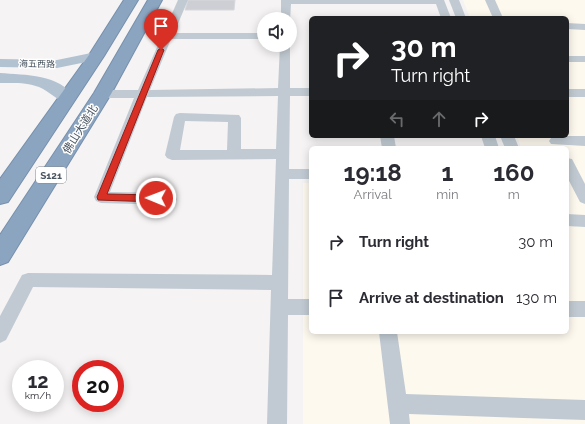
<!DOCTYPE html>
<html lang="en">
<head>
<meta charset="utf-8">
<style>
	:root { --surface:#fff; --page:#f7f7f7; --text:#2b2b33; --muted:#7c7c81 }
	body { margin:0; font-family:Raleway,"Noto Sans SC",sans-serif; background:var(--page); color:var(--text); height:100vh; display:flex; flex-direction:column; font-size:15px; white-space:nowrap }
	* { box-sizing:border-box; margin:0 }
	p { font-size:13px; color:var(--muted) }
	.icon { flex:none; width:22px; height:22px; fill:none; stroke:currentColor; stroke-width:2; stroke-linecap:round; stroke-linejoin:round }
	.map { position:relative; flex:1; overflow:hidden }
	.details { position:absolute; left:309px; top:146px; width:260px; height:188px; display:flex; flex-direction:column; background:var(--surface); border-radius:6px; box-shadow:0 2px 10px #0003 }
	.details>* { flex:none }
	.guide { position:absolute; left:309px; top:16px; width:260px; height:122px; border-radius:6px; box-shadow:0 2px 10px #0003; background:#202124; color:#fff; overflow:hidden }
	.buttons { position:absolute; left:257px; top:12px; display:grid; gap:8px }
	.buttons a { display:grid; place-items:center; width:40px; height:40px; border-radius:50%; background:var(--surface); box-shadow:0 2px 10px #0003; font-size:20px }
	.speed { position:absolute; left:12px; top:360px; display:flex; gap:8px; font-size:20px; font-weight:700; text-align:center }
	.speed>* { display:grid; place-content:center; width:52px; height:52px; border-radius:50%; background:var(--surface); box-shadow:0 2px 10px #0003; line-height:1 }
	.speed small { font-size:10px; font-weight:400 }
	.speed .limit { border:6px solid #d22; background:#fff; color:#111 }
	.pin { position:absolute; display:grid; place-items:center; width:34px; height:34px; color:#fff; margin:-41px -17px; border-radius:50% 50% 50% 0; rotate:-45deg; box-shadow:0 0 4px #0007 }
	.pin .icon { rotate:45deg }
	.me { position:absolute; width:44px; margin:-22px; rotate:271deg; stroke-linejoin:round; filter:drop-shadow(0 0 3px #0008) }
	.turn { display:flex; align-items:center; gap:14px; height:84px; padding:0 16px; font-size:18px }
	.turn .icon { width:52px; height:52px; stroke-width:2.5 }
	.turn b { display:block; font-size:28px; line-height:34px }
	.lanes { display:flex; align-items:center; height:38px; padding:0 16px; background:#0003; justify-content:center; gap:20px; direction:ltr }
	.lanes .off { opacity:.35 }
	.eta { display:flex; justify-content:space-evenly; align-items:center; height:68px; text-align:center }
	.eta b { font-size:24px; font-weight:700; line-height:28px }
	ul { padding:0; list-style:none }
	li { display:flex; align-items:center; gap:12px; height:56px; padding:0 16px }
	li div { flex:1 }
	li b { display:block; font-size:15px }
	li em { font-style:normal }
	.map>svg:first-child { display:block }
</style>
</head>
<body>
<div class="map">
<svg width="585" height="424" viewBox="0 0 585 424">
	<rect width="100%" height="100%" fill="#f5f3f3"/>
	<!-- commercial -->
	<path fill="#fdf9ef" d="M463,0H585V424H303V183H311V332H567V148H521L517,136H567V18H470Z"/>
	<!-- building -->
	<path fill="#cdcfd5" stroke="#d7d9de" d="M188,0H235L234,10H185Z"/>
	<g fill="none" stroke-linecap="round" stroke-linejoin="round">
		<!-- highway casing -->
		<g stroke="#7690ad" stroke-width="2">
			<g id="highway">
				<path d="M124,0H138L104,56L8,202L0,204V179L89,55Z"/>
				<path d="M148,0H162L111,94L8,262L0,265V235L94,93Z"/>
			</g>
		</g>
		<!-- minor -->
		<g fill="#c1cad2" fill-rule="evenodd">
			<path d="M178,0H188L174,33H264V39H171L150,90L278,88L280,45L290,44V88H311V96H290L289,169H311V179H289L288,299H311V315H288L287,424H267L271,290L33,287L6,340L0,343V316L22,275L28,273L272,275L276,159L172,160L167,158L165,155L174,117L176,114L180,113L239,115L241,118V149H276L278,96L147,97L110,192L170,193L175,195L177,199L175,203L170,205L101,203L96,201L94,197L134,98H102L96,94L102,90H138ZM185,121L228,122L227,150H180Z"/>
			<path d="M281,0H444L451,18H441L436,4H291L290,21V19H281Z"/>
			<path d="M449,0H459L466,18H456Z"/>
			<path d="M485,0H495L503,18H493Z"/>
			<path d="M567,23L585,24V30L567,29Z"/>
			<rect x="567" y="56" width="18" height="6"/>
			<rect x="567" y="89" width="18" height="8"/>
			<path d="M380,136H394L396,148H382Z"/>
			<path d="M481,136H495L499,148H485Z"/>
			<path d="M500,136H514L519,148H505Z"/>
			<path d="M556,136H585V146L551,144L549,141L551,138Z"/>
			<path d="M567,158L572,159L585,184V204L580,202L567,177Z"/>
			<path d="M567,214L585,215V227L567,226Z"/>
			<rect x="567" y="301" width="18" height="16"/>
			<path d="M379,332H397L406,394L585,400V420L409,414L410,424H390Z"/>
		</g>
		<!-- major -->
		<g fill="#b3c2d1" fill-rule="evenodd">
			<path d="M96,52L101,53L103,56L101,59L57,68L0,67V59L57,60Z"/>
			<path d="M0,73C25,75 60,74 75,98L72,102C60,105 50,91 39,87C27,82 12,83 0,83Z"/>
		</g>
		<!-- highway -->
		<use href="#highway" fill="#8ba5c1" fill-rule="evenodd"/>
	</g>
	<!-- route -->
	<path fill="#d93025" stroke="#8d1f18" d="M161,48L164,50L107,194L156,195L160,198L156,202L98,200L97,197L158,50Z"/>
	<g text-anchor="middle" stroke-width="3" stroke-linejoin="round" paint-order="stroke">
		<!-- far-street labels -->
		<g font-size="9" fill="#4a5661" stroke="#fff">
			<text transform="translate(37 64) rotate(1)" y="3">海五西路</text>
		</g>
		<!-- shield labels -->
		<rect fill="#fff" stroke="#808990" stroke-width="1" x="36" y="167" width="30" height="16" rx="3"/>
		<g font-size="10" font-weight="bold" fill="#4a5661">
			<text x="51" y="179">S121</text>
		</g>
		<!-- street labels -->
		<g font-size="11" fill="#4a5661" stroke="#fff">
			<text transform="translate(80 129) rotate(-58)" y="4">佛山大道北</text>
		</g>
	</g>
</svg>
<div class="buttons">
<a><svg class="icon" aria-label="sound" viewBox="0 0 24 24"><path d="M4 9h4l5-4v14l-5-4H4zM17 9q2 3 0 6"/></svg></a>
</div>
<div class="speed"><div>12<small>km/h</small></div><div class="limit">20</div></div>
<div class="pin" style="left:161px;top:50px;background:#d93025"><svg class="icon" aria-label="arrive" viewBox="0 0 24 24"><path d="M6 21V4h12l-3 4 3 4H6"/></svg></div>
<svg class="me" style="left:156px;top:198px" viewBox="-20 -20 40 40"><circle r="17" fill="#d93025" stroke="#fff" stroke-width="3"/><path d="M0-11L8 9 0 5-8 9z" fill="#fff"/></svg>
<div class="guide">
<div class="turn"><svg class="icon" aria-label="right" viewBox="0 0 24 24"><path d="M7 20v-9h11M14 6l5 5-5 5"/></svg><div><b>30 m</b>Turn right</div></div>
<div class="lanes"><svg class="icon off" aria-label="left" viewBox="0 0 24 24"><path d="M17 20v-9H6M10 6l-5 5 5 5"/></svg><svg class="icon off" aria-label="ahead" viewBox="0 0 24 24"><path d="M12 20V5M6 11l6-6 6 6"/></svg><svg class="icon" aria-label="right" viewBox="0 0 24 24"><path d="M7 20v-9h11M14 6l5 5-5 5"/></svg></div>
</div>
<section class="details">
<div class="eta">
<div><b>19:18</b><p>Arrival</p></div>
<div><b>1</b><p>min</p></div>
<div><b>160</b><p>m</p></div>
</div>
<ul>
<li><svg class="icon" aria-label="right" viewBox="0 0 24 24"><path d="M7 20v-9h11M14 6l5 5-5 5"/></svg><div><b>Turn right</b></div><em>30 m</em></li>
<li><svg class="icon" aria-label="arrive" viewBox="0 0 24 24"><path d="M6 21V4h12l-3 4 3 4H6"/></svg><div><b>Arrive at destination</b></div><em>130 m</em></li>
</ul>
</section>
</div>
</body>
</html>
